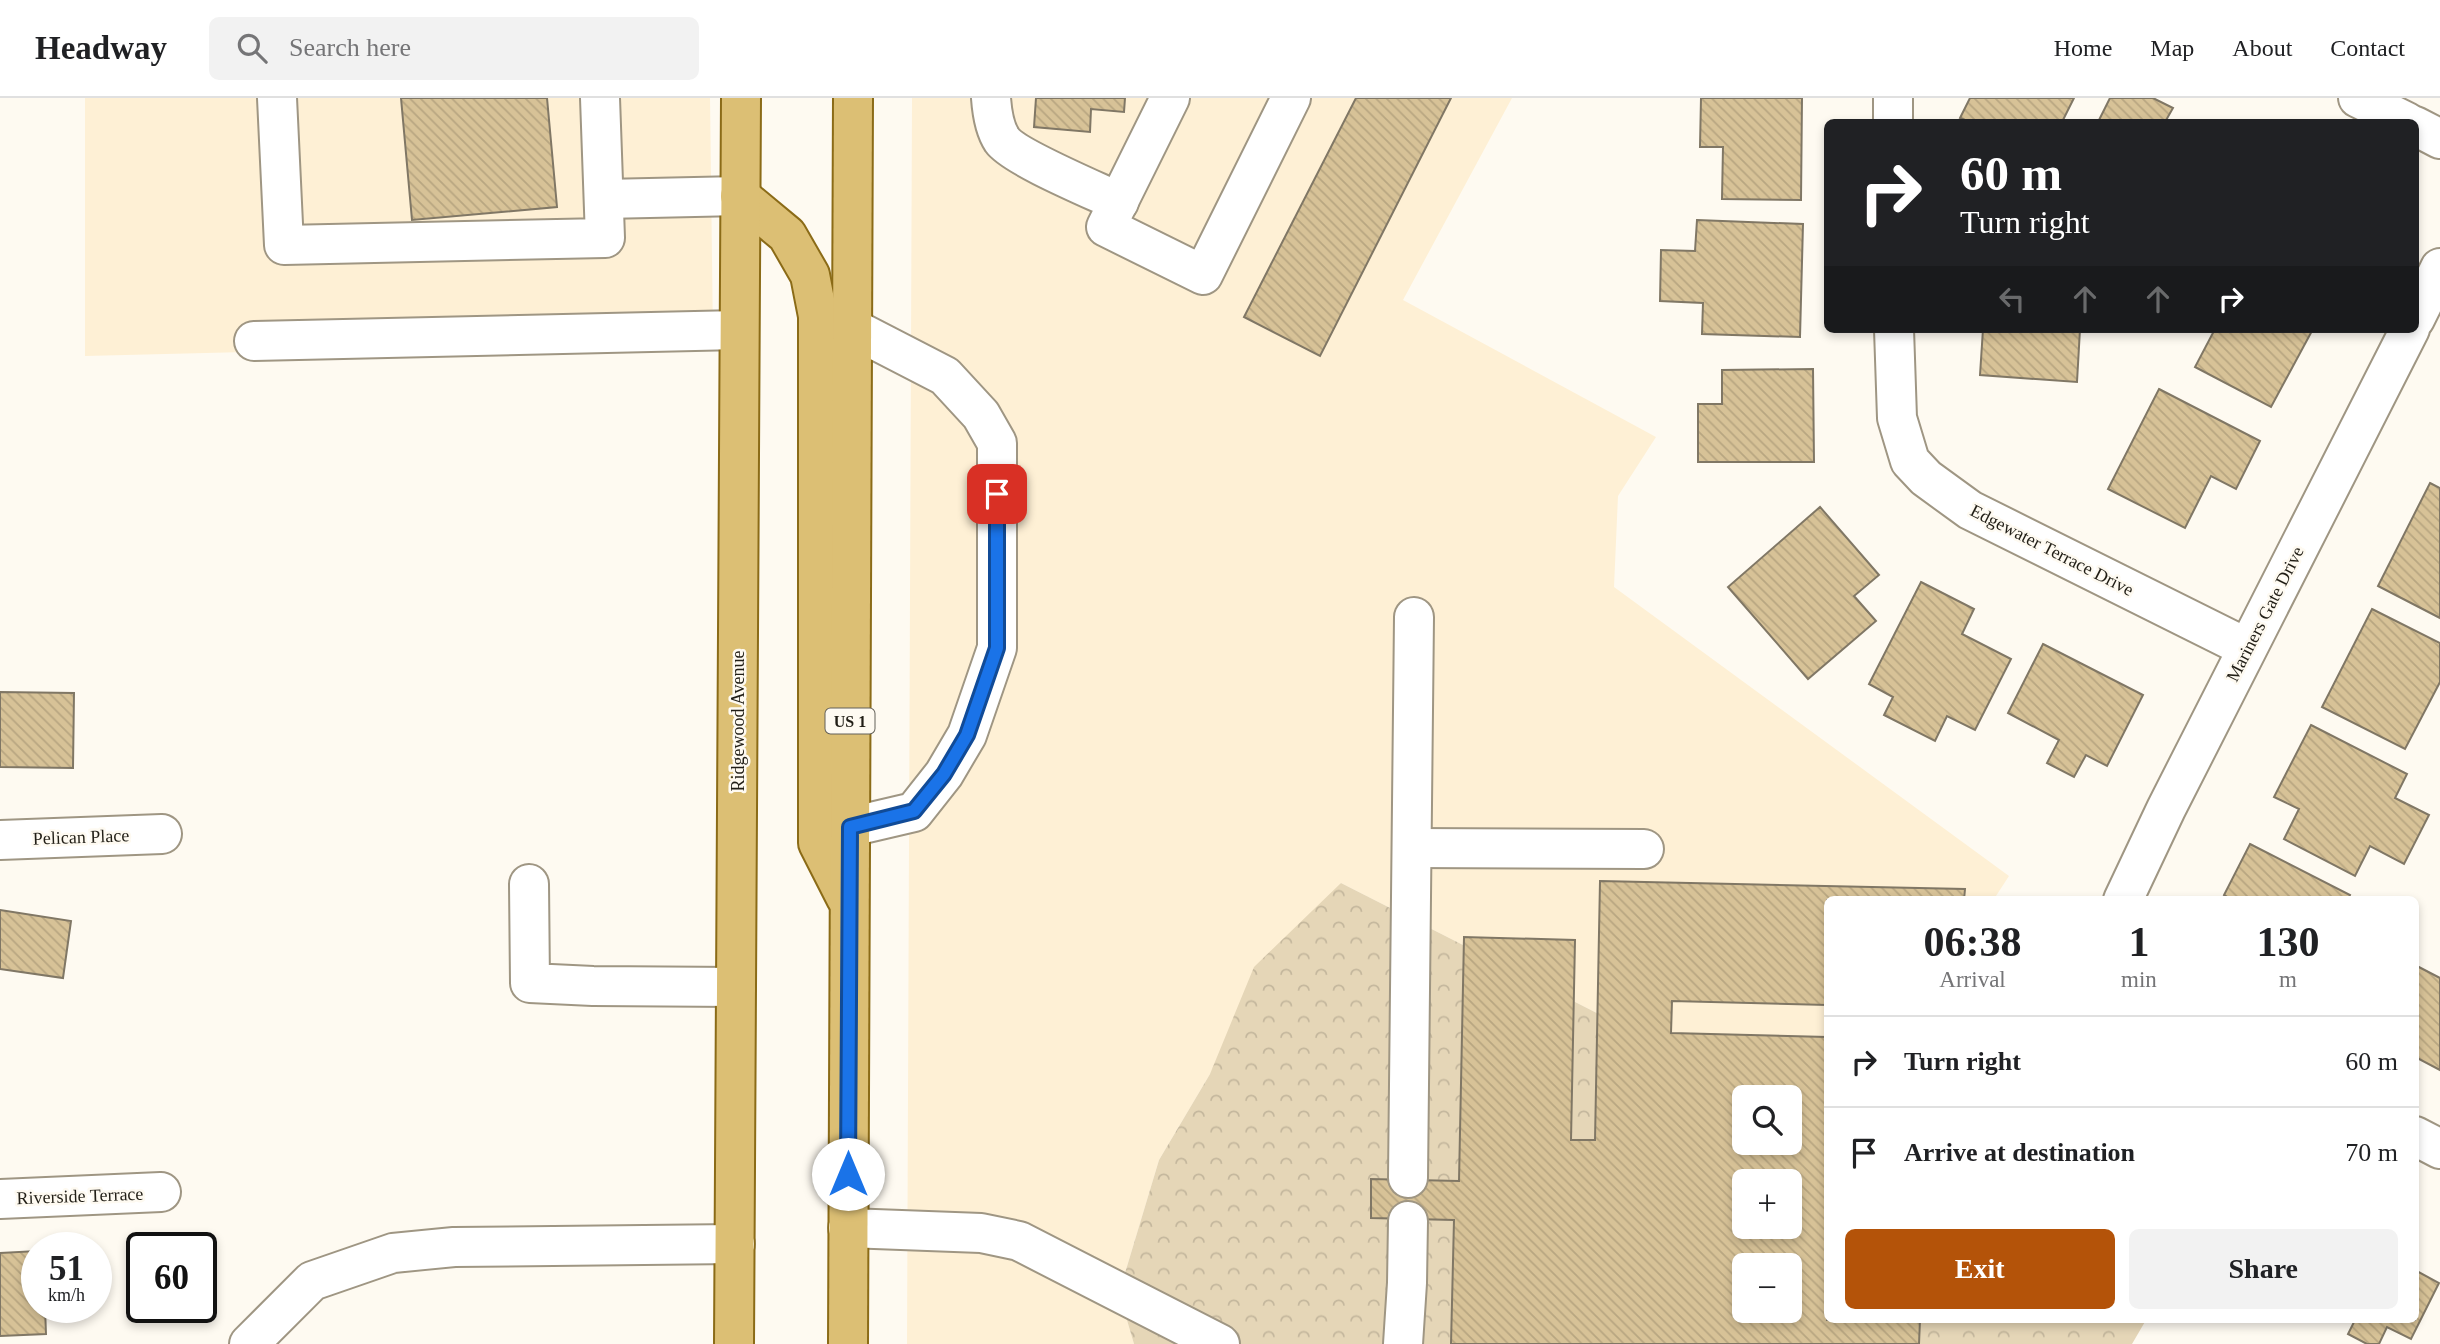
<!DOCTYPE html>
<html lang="en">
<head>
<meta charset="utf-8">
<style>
	:root { --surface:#fff; --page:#f2f2f2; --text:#202124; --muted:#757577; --line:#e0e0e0; --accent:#b45309 }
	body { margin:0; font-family:"Times New Roman",serif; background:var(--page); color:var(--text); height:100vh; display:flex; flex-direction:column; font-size:26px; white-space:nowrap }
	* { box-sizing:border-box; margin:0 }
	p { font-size:23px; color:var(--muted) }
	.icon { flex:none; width:38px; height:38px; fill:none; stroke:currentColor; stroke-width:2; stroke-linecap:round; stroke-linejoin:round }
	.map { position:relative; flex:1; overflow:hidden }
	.side { position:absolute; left:1824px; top:798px; width:595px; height:427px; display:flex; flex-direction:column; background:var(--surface); border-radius:10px; box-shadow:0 4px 10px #0003 }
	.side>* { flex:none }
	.guide { position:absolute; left:1824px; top:21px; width:595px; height:214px; border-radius:10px; box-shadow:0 4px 10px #0003; background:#202124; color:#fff; overflow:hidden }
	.tools { position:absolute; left:1732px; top:987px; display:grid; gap:14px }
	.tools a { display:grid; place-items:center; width:70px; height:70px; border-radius:10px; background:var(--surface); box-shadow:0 4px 10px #0003; font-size:35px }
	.speed { position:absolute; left:21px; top:1134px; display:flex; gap:14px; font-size:35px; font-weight:700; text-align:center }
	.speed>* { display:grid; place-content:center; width:91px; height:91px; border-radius:50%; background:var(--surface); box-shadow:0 4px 10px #0003; line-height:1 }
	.speed small { font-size:18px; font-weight:400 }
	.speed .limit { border:4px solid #111; border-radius:10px; background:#fff; color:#111 }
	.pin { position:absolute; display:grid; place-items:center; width:60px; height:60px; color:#fff; margin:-30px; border-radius:14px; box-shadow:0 4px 10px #0006 }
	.me { position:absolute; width:77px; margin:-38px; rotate:0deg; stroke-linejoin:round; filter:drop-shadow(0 0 5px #0008) }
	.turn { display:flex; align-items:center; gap:24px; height:147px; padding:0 21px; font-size:32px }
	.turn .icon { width:91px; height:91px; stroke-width:2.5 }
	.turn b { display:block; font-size:49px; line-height:60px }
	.lanes { display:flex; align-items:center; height:66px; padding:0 21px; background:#0003; justify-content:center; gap:35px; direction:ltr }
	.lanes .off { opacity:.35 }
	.eta { display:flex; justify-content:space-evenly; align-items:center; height:119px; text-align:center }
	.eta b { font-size:42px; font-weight:700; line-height:49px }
	.cta { display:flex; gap:14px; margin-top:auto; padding:14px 21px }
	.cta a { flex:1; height:80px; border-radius:10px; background:var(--accent); color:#fff; font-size:28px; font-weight:700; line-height:80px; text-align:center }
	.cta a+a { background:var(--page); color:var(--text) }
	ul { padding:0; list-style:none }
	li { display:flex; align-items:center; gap:21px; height:91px; padding:0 21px; border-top:2px solid var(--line) }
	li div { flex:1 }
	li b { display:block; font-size:26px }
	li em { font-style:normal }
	header { display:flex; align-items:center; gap:42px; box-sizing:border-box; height:98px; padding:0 35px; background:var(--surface); border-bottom:2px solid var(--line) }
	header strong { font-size:33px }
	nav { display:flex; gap:38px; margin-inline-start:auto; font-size:24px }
	.search { width:490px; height:63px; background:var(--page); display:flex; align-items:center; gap:18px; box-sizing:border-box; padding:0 24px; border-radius:10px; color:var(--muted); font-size:26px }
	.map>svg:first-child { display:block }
</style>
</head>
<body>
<header>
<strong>Headway</strong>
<div class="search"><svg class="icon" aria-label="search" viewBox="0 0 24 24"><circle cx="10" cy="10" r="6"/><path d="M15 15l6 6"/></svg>Search here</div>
<nav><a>Home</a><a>Map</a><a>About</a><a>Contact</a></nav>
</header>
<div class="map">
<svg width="2440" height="1246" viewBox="0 0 2440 1246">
	<defs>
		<pattern id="forest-crowns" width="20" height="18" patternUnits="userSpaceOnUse" patternTransform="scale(1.75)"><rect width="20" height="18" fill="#e5d6b7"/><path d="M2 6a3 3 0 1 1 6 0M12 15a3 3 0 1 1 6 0" fill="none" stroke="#c4b79d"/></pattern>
		<pattern id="building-back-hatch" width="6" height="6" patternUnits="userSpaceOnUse" patternTransform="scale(1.75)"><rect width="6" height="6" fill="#d7c297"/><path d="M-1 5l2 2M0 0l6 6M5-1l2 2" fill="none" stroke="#b8a681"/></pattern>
	</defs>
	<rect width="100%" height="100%" fill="#fefaf1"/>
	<!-- built -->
	<g fill="#fef0d5">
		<path d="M85,0H710L713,242L85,258Z"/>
		<path d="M912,0H1512L1403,202L1656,339L1618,398L1614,489L2009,778L1994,801L1827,802V1032L1790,999H1762L1341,785L1210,976L1159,1062L1119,1195L1134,1246H907Z"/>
	</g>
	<!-- forest -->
	<path fill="url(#forest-crowns)" fill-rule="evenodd" d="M1341,785L1762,999H1745V1045H1790L1827,1222H2146L2132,1246H1134L1119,1195L1159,1062L1210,976L1254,869ZM1745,1083H1790V1129H1745ZM1745,1167H1790V1213H1745Z"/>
	<!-- building -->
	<g fill="url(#building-back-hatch)" stroke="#807765" stroke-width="2" fill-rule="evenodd">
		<path d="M401,0H547L557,109L412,122Z"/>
		<path d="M1036,0H1125L1124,14L1091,11L1090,34L1034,29Z"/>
		<path d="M1356,0H1451L1320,258L1244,219Z"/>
		<path d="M1701,0H1802L1801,102L1722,101L1723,49H1700Z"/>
		<path d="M1970,0H2074L2062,24H1970L1960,20Z"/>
		<path d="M2110,0H2153L2173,10L2165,24H2098Z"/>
		<path d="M1697,122L1803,126L1800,239L1702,236L1703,205L1660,203L1661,152L1695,153Z"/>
		<path d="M1983,231H2080L2077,284L1980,277Z"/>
		<path d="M2215,231H2313L2271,309L2195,269Z"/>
		<path d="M1813,271L1814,364H1698V306H1722V272Z"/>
		<path d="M2159,291L2260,343L2236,391L2211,378L2185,430L2108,391Z"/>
		<path d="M2430,385L2440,390V520L2378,488Z"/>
		<path d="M1820,409L1879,477L1854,498L1876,523L1808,581L1728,489Z"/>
		<path d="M1921,484L1974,511L1962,536L2011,561L1975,632L1947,618L1935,643L1884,617L1893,599L1869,586Z"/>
		<path d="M2372,511L2440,545V584L2405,651L2322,609Z"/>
		<path d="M2043,546L2143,597L2107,668L2086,657L2074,679L2047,665L2059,642L2008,615Z"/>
		<path d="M0,594L74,595L73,670L0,669Z"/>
		<path d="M2311,627L2407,676L2395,700L2429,717L2404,766L2370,748L2355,778L2284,741L2299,711L2274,699Z"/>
		<path d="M2250,746L2350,797L2348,802H2233L2224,797Z"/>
		<path d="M1600,783L1965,791L1964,802H1827V907L1672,903L1671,935L1827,939V1222H1920L1919,1246H1451L1454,1122L1371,1120V1081L1459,1083L1464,839L1575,842L1571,1042H1595ZM1745,999H1790V1045H1745ZM1745,1083H1790V1129H1745ZM1745,1167H1790V1213H1745Z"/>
		<path d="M0,812L71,823L63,880L0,871Z"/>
		<path d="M2415,867L2440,880V972L2415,959Z"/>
		<path d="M37,1153V1209H45L46,1236L0,1238V1155Z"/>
		<path d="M2415,1172L2439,1185L2411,1241L2387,1229L2379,1246H2367L2348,1236L2355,1222H2415Z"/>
	</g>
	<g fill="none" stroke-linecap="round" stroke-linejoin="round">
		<!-- minor casing -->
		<g stroke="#9f9683" stroke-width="42">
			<g id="minor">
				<path d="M277,0L284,147L605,140L600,0"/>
				<path d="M991,0C992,14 994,30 1002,42C1014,59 1096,93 1119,104"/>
				<path d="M1170,0L1106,129L1203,177L1291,0"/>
				<path d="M2358,0L2407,24"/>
				<path d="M1893,24V0"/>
				<path d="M2415,28L2440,41"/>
				<path d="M604,101L740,98"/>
				<path d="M2415,221L2440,170"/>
				<path d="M1894,231L1897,320L1910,363L1926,380L1970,412L2247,550"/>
				<path d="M254,243L739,232"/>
				<path d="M850,729L914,714L944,676L967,637L997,550V345L981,317L945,278L852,230"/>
				<path d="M0,742L162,736"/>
				<path d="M1412,750L1644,751"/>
				<path d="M529,786L530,885L593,888L736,889"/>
				<path d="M2123,802L2166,711L2410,231"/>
				<path d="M2415,1038L2440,1051"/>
				<path d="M1408,1080L1414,519"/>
				<path d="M0,1101L161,1094"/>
				<path d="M848,1130L981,1135L1019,1143L1220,1246"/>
				<path d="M249,1246L312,1183L393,1155L454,1149L735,1146"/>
				<path d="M1403,1246L1407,1185L1408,1123"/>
			</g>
		</g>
		<!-- major casing -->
		<g stroke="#8b6b17" stroke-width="42">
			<g id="major">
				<path d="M740,98L787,137L810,177L818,218V745L846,800"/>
				<path d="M734,1246L741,0"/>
				<path d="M848,1246L853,0"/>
			</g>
		</g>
		<!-- minor -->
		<use href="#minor" stroke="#fff" stroke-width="38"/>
		<!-- major -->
		<use href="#major" stroke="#dcbf74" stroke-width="38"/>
	</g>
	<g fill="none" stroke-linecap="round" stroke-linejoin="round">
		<!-- route casing -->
		<g stroke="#114b97" stroke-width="18">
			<path id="route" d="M848,1076L850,729L914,713L944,676L967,637L997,550V396"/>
		</g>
		<!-- route -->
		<use href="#route" stroke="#1a73e8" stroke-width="12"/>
	</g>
	<g text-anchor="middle" stroke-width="5" stroke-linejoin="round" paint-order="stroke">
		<!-- shield labels -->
		<rect fill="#fefaf1" stroke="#636058" stroke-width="2" x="825.5" y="610.5" width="49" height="25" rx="5"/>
		<g font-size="16" font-weight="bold" fill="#211e16">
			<text x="850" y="629">US 1</text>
		</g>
		<!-- street labels -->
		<g font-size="18" fill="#211e16" stroke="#fefaf1">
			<text transform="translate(2052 452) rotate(27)" y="6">Edgewater Terrace Drive</text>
			<text transform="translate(2265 516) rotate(-63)" y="6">Mariners Gate Drive</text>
			<text transform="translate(738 623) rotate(-90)" y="6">Ridgewood Avenue</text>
			<text transform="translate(81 739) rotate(-2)" y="6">Pelican Place</text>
			<text transform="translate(80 1098) rotate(-2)" y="6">Riverside Terrace</text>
		</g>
	</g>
</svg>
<div class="tools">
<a><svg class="icon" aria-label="search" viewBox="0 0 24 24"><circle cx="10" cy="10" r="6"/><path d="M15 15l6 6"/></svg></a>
<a>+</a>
<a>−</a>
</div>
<div class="speed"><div>51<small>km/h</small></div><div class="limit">60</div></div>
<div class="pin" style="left:997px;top:396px;background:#d93025"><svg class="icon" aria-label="arrive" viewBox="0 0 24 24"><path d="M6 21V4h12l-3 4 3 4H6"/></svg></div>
<svg class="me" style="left:848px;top:1076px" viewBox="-20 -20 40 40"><circle r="19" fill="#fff"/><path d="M0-13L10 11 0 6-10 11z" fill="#1a73e8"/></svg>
<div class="guide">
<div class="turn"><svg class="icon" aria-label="right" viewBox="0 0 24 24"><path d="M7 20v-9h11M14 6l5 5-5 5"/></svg><div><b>60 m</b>Turn right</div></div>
<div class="lanes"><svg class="icon off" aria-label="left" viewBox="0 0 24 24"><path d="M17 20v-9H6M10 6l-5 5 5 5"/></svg><svg class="icon off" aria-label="ahead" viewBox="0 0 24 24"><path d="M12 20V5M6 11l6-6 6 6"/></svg><svg class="icon off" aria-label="ahead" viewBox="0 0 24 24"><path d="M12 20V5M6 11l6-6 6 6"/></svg><svg class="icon" aria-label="right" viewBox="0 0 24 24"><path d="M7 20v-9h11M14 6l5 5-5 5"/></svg></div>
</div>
<section class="side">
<div class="eta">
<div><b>06:38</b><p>Arrival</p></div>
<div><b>1</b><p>min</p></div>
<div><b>130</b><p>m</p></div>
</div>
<ul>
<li><svg class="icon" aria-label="right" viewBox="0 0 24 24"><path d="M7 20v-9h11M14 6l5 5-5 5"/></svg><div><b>Turn right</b></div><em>60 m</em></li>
<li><svg class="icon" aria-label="arrive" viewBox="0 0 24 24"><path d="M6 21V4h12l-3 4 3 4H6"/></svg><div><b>Arrive at destination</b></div><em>70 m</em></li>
</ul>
<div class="cta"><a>Exit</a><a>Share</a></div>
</section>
</div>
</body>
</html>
